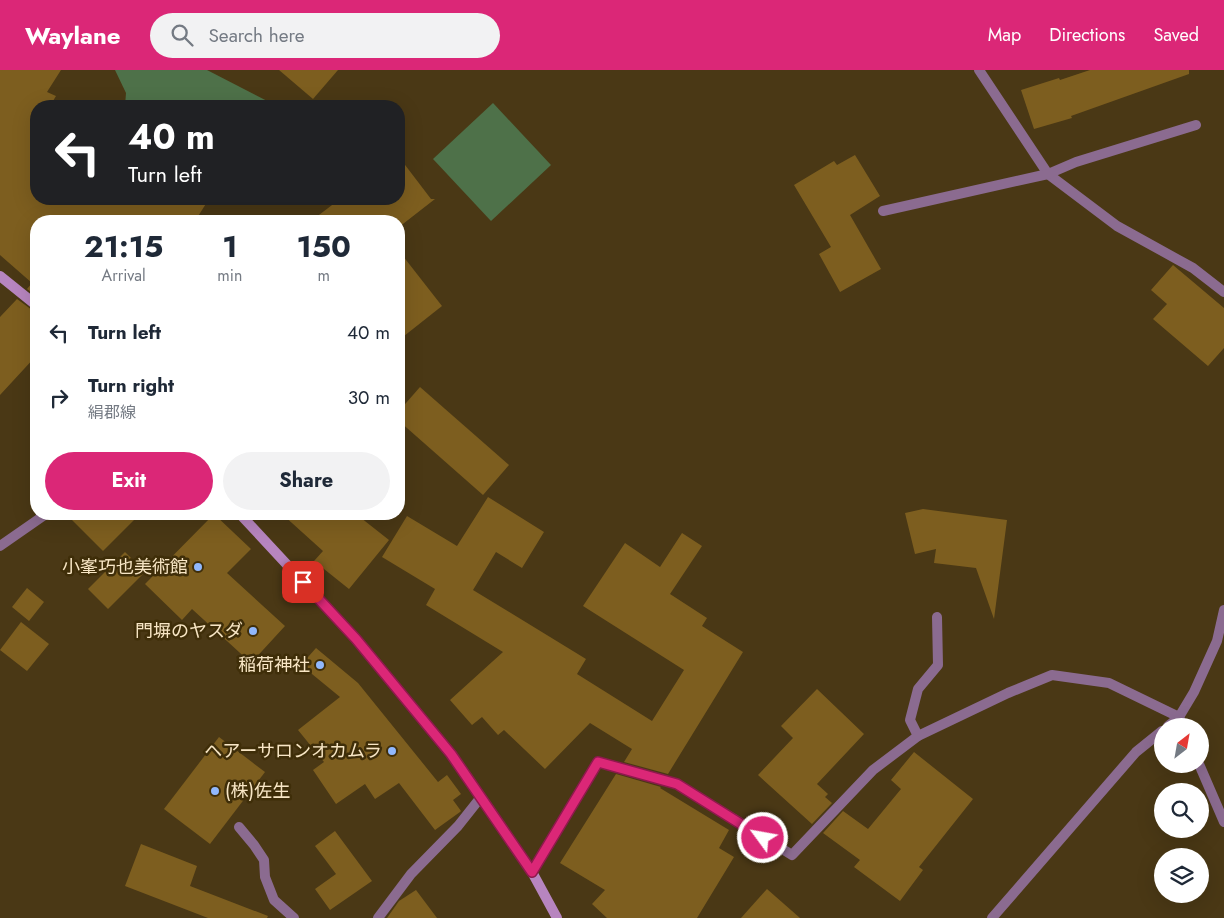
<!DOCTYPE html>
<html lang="en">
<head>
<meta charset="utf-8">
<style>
	:root { --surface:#fff; --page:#f2f2f3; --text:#1f2937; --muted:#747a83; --accent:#db2777 }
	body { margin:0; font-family:Jost,"Noto Sans JP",sans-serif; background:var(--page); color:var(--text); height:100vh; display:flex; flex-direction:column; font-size:19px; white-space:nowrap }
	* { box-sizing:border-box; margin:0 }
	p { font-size:16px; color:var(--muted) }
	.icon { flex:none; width:28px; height:28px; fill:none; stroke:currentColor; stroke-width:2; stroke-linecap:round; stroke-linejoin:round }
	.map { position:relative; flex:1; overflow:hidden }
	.side { position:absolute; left:30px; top:145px; width:375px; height:305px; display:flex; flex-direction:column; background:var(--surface); border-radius:20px; box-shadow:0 5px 20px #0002 }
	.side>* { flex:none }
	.guide { position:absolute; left:30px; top:30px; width:375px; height:105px; border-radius:20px; box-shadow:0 5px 20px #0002; background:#202124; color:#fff; overflow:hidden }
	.needle { width:32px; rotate:31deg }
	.tools { position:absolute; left:1154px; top:648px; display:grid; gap:10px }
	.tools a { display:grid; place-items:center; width:55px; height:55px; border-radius:50%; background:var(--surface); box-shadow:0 5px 20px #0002; font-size:25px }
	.pin { position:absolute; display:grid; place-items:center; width:42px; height:42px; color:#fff; margin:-21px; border-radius:10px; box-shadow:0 2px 8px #0006 }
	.me { position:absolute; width:55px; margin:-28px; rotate:302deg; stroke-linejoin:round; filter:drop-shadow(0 0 4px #0008) }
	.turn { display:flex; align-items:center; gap:18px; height:105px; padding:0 15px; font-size:22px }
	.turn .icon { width:65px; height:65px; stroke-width:2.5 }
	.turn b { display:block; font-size:35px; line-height:42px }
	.eta { display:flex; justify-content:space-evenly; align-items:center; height:85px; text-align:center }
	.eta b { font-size:30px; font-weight:700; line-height:35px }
	.action { display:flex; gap:10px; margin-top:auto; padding:10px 15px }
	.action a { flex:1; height:58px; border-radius:30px; background:var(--accent); color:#fff; font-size:20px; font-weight:700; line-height:58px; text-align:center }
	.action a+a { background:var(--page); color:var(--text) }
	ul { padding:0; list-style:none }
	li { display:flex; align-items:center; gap:15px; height:65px; padding:0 15px }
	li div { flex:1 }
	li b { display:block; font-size:19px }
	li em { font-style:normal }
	header { display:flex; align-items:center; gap:30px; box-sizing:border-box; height:70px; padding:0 25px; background:var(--accent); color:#fff }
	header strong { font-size:24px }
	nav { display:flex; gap:28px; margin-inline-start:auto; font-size:18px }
	.search { width:350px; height:45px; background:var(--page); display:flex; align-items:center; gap:12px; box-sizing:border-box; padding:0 18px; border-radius:28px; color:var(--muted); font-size:19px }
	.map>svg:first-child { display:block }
</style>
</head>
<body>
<header>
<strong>Waylane</strong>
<div class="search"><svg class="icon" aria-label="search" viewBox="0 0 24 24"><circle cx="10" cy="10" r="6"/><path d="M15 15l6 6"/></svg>Search here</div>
<nav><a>Map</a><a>Directions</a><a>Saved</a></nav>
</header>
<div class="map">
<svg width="1224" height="848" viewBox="0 0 1224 848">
	<rect width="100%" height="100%" fill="#4a3815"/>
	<!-- green -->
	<g fill="#4e7149">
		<path d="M115,0H207L277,36H125L126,23Z"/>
		<path d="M493,33L551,95L491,151L433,89Z"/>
	</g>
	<!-- building -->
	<g fill="#7d5e1f">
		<path d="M0,0H61L47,22L56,26L50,36H36V129H209L195,151H36V226L27,219L32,213L0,185Z"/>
		<path d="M279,0H338L313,29Z"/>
		<path d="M1090,0H1189V4L1071,46L1072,48L1034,59L1021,20L1059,8L1060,10Z"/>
		<path d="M855,85L880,126L850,145L881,199L840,222L819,184L831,177L794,115L834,91L837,95Z"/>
		<path d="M399,87L431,129H435L399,157V151H311L340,129H399Z"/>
		<path d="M399,181L442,236L399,270Z"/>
		<path d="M1173,195L1224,238V278L1208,296L1153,249L1167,234L1151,220Z"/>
		<path d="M17,229L32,240L36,242V286L0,325V247Z"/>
		<path d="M420,317L509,395L483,425L399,351V341Z"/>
		<path d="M488,427L544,462L522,498L496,482L473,520L586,589L577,604L652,651L684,600L583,536L625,473L660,497L682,463L702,476L670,524L707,548L702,556L743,582L668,704L624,692L632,679L590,653L545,699L504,660L498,665L482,647L472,655L450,630L503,582L426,535L435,519L382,487L407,446L457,476Z"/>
		<path d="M923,439L1007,450L994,549L976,498L934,493L936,479L915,484L905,443Z"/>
		<path d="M66,444H140L103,481Z"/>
		<path d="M214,444L251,479L227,503L285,556L251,593L192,539L182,550L145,514Z"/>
		<path d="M282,444H356L389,470L349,519L314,491L323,481Z"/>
		<path d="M125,482L145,502L108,539L88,519Z"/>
		<path d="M27,518L44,532L29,551L12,537Z"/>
		<path d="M21,552L49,574L27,601L0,580Z"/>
		<path d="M316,578L358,613L438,712L447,705L461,724L453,730L461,741L460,742L435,760L399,713L375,729L365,714L336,734L313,700L324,692L298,660L340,627L301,595Z"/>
		<path d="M817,619L864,664L817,714L828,724L825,727L832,733L812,754L758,705L793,668L781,656Z"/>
		<path d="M219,667L265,702L210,774L164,739Z"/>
		<path d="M914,682L973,729L919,797L923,800L900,831L854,797L860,790L823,763L843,741L868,759L901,719L891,710Z"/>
		<path d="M616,704L661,717L660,718L729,760L719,778L734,787L697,848H607L592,834L605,820L560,793Z"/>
		<path d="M335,761L372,811L330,840L315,819L336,804L315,776Z"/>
		<path d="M141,774L197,796L190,816L268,846L267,848H208L125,816Z"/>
		<path d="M767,819L800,848H741Z"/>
		<path d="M416,820L437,848H387L399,831Z"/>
	</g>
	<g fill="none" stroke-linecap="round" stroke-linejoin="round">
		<!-- service -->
		<g stroke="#8b6b90" stroke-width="10">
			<path d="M239,757L254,775L264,790L265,807L274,830L294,848"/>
			<path d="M378,848L411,804L458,756L481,727"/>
		</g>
		<!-- minor -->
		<g stroke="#8b6b90" stroke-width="10">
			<path d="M979,0L1048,104L1117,156L1193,198L1224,222"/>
			<path d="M883,141L1048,104L1076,92L1196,55"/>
			<path d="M0,476L46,444"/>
			<path d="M1183,656L1179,647L1194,622L1217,571L1224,540"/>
			<path d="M918,666L910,650L918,619L938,595L937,547"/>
			<path d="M1199,694L1224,752"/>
			<path d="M532,802L598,692L677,714L792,785L873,700L918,666L1008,623L1052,605L1109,613L1179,647L1168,656"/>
			<path d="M992,848L1136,682L1162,661"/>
		</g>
		<!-- secondary -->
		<g stroke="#b785bf" stroke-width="10">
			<path d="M0,206L36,235"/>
			<path d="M240,444L356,569L451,684L532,802L557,848"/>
		</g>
	</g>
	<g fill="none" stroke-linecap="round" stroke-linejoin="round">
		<!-- route casing -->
		<g stroke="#8e194d" stroke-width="12">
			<path id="route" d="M303,512L356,569L451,684L532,802L598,692L677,714L763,768"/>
		</g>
		<!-- route -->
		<use href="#route" stroke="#db2777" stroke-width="9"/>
	</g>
	<!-- markers -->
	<g fill="#91b8fd" stroke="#3f2e09" stroke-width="2">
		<circle cx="198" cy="497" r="5"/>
		<circle cx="253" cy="561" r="5"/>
		<circle cx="320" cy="595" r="5"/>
		<circle cx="392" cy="681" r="5"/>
		<circle cx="215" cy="721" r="5"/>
	</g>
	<g text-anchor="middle" stroke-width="5" stroke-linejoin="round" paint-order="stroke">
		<!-- poi labels -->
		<g font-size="18" fill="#f8e6c5" stroke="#3f2e09" text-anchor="end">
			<text x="188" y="503">小峯巧也美術館</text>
			<text x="243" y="567">門塀のヤスダ</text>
			<text x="310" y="601">稲荷神社</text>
			<text x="382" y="687">ヘアーサロンオカムラ</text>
			<text x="225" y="727" text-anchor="start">(株)佐生</text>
		</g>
	</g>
</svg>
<div class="tools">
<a><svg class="needle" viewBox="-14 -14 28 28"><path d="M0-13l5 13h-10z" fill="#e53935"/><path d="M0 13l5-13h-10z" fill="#747a83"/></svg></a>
<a><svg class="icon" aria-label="search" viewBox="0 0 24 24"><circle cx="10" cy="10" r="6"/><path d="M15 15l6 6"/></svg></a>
<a><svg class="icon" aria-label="layers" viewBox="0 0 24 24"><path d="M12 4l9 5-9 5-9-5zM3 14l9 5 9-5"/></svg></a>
</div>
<div class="pin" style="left:303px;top:512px;background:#d93025"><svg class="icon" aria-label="arrive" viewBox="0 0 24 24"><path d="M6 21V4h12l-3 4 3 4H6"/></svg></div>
<svg class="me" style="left:763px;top:768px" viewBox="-20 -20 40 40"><circle r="17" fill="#db2777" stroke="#fff" stroke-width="3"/><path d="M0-11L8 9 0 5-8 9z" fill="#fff"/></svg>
<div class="guide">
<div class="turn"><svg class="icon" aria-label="left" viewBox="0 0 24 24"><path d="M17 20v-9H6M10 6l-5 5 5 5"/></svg><div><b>40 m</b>Turn left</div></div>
</div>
<section class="side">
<div class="eta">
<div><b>21:15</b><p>Arrival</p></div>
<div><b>1</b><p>min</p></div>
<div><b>150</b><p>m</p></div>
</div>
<ul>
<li><svg class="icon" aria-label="left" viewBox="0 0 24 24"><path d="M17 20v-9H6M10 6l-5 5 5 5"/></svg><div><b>Turn left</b></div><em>40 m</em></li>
<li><svg class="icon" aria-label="right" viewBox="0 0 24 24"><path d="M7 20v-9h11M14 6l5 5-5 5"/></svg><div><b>Turn right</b><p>絹郡線</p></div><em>30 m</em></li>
</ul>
<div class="action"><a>Exit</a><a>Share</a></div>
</section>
</div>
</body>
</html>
